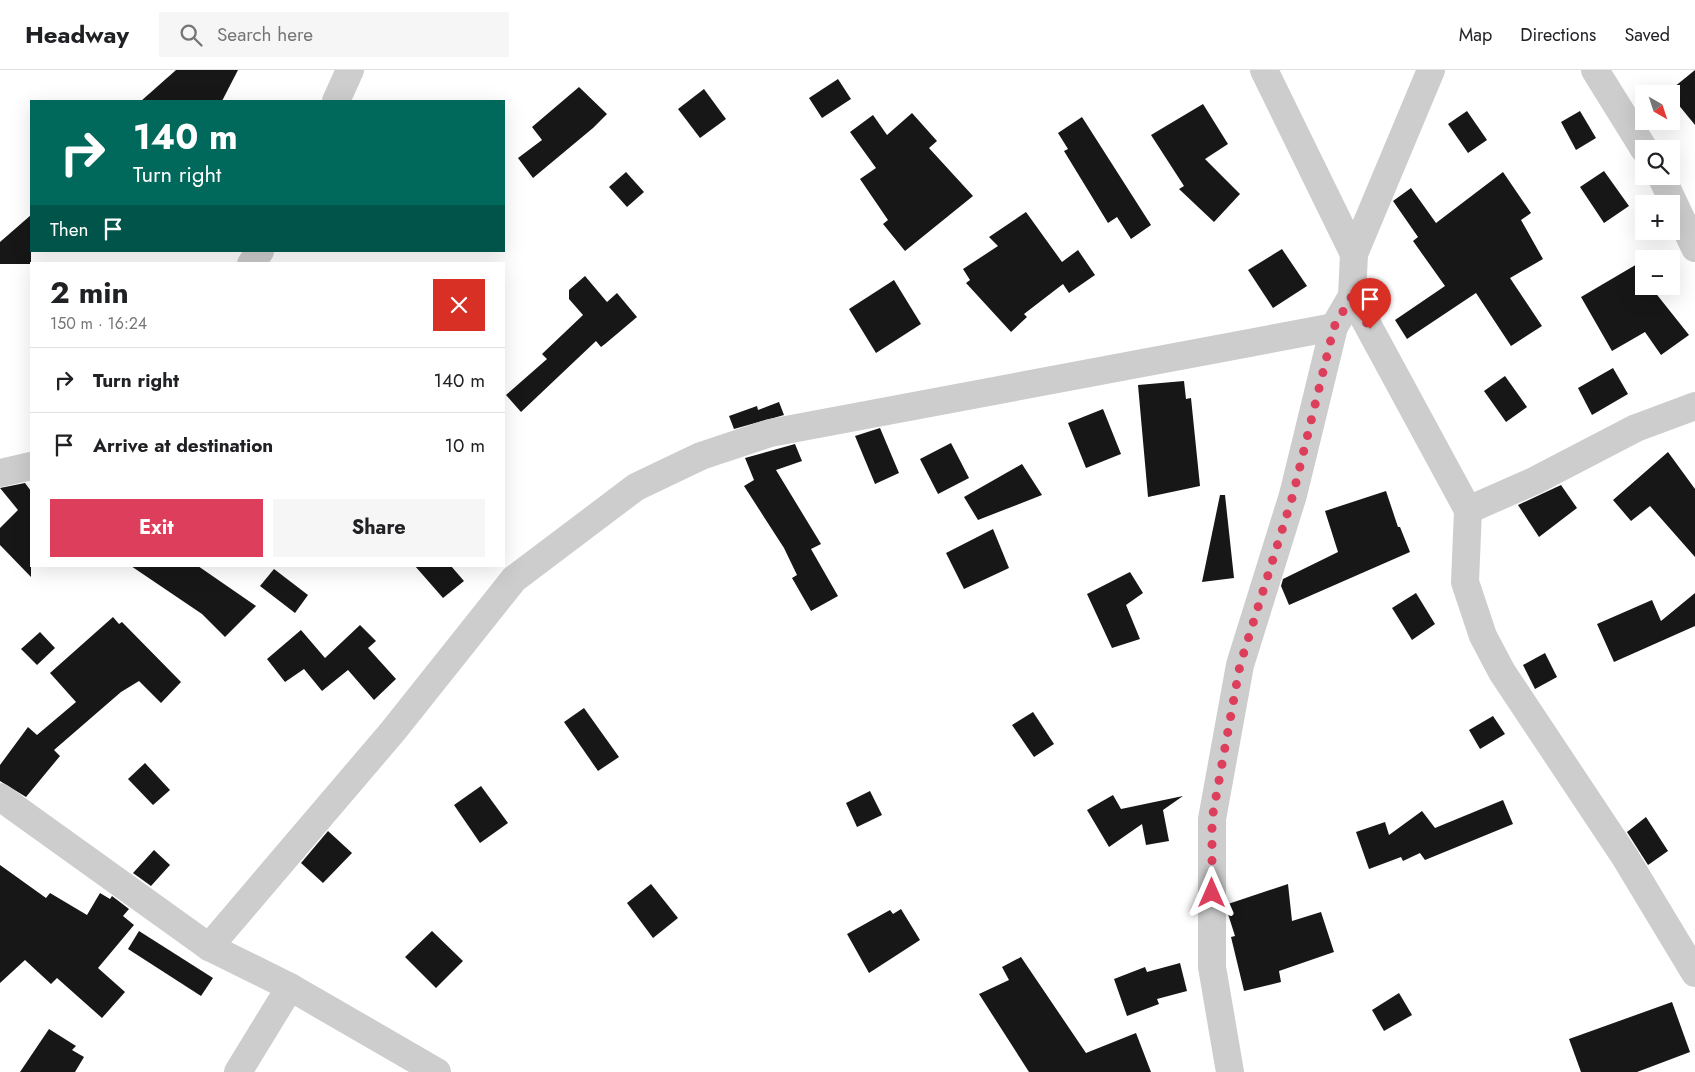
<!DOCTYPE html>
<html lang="en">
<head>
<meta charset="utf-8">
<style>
	:root { --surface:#fff; --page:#f6f6f6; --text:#202124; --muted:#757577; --line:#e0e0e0; --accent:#dc3e5b }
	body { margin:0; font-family:Jost,sans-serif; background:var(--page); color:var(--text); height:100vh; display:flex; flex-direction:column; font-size:19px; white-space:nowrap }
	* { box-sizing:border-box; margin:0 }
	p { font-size:16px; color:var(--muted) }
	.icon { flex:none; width:28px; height:28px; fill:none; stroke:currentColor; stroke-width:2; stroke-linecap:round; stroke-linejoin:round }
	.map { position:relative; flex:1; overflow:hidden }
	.sheet { position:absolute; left:30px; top:192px; width:475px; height:305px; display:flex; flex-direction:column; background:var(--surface); border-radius:0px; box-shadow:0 5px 20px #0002 }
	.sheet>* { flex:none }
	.hud { position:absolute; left:30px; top:30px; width:475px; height:152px; border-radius:0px; box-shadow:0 5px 20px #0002; background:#00695c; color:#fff; overflow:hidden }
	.needle { width:32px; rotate:141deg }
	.fabs { position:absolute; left:1635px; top:15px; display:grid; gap:10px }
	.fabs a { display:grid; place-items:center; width:45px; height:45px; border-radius:0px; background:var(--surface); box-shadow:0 5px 20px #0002; font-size:25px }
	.pin { position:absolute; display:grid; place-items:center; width:42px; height:42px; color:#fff; margin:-51px -21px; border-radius:50% 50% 50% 0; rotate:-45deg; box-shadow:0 0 5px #0007 }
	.pin .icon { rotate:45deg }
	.me { position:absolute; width:55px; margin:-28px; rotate:0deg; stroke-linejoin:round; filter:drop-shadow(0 0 4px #0008) }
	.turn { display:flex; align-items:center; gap:18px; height:105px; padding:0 20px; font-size:22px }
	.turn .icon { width:65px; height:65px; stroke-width:2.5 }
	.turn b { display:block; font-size:35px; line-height:42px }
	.then { display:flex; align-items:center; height:48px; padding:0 20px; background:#0003; gap:10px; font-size:19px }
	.round { display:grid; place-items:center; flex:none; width:52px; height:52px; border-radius:0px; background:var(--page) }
	.overview { display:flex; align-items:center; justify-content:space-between; height:85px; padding:0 20px }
	h1 { font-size:30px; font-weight:700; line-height:38px }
	.action { display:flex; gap:10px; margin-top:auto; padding:10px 20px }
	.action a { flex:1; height:58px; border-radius:0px; background:var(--accent); color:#fff; font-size:20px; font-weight:700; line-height:58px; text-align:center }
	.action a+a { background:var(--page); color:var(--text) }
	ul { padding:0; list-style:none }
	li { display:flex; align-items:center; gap:15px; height:65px; padding:0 20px; border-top:1px solid var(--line) }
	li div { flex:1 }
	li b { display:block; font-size:19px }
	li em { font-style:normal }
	header { display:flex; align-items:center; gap:30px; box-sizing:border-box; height:70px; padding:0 25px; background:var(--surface); border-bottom:1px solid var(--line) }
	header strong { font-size:24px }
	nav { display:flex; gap:28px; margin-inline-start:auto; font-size:18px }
	.search { width:350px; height:45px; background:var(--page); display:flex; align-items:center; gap:12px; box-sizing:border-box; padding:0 18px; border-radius:0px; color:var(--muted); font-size:19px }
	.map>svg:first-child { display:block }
</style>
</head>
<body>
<header>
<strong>Headway</strong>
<div class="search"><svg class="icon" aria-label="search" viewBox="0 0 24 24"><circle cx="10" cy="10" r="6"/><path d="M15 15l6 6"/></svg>Search here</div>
<nav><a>Map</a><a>Directions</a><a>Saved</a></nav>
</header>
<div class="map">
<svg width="1695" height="1002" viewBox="0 0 1695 1002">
	<rect width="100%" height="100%" fill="#fff"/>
	<!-- building -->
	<g fill="#171717">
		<path d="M176,0H238L222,31H141Z"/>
		<path d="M1695,0V55L1668,22Z"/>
		<path d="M838,9L851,29L822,48L809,28Z"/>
		<path d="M579,17L607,44L593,58L533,108L518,88L542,70L532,57Z"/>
		<path d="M704,19L726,49L700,68L678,39Z"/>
		<path d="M1203,34L1228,74L1205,89L1240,124L1214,152L1179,119L1184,116L1151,65Z"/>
		<path d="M1467,41L1487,70L1468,83L1448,54Z"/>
		<path d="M1580,41L1596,68L1576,80L1561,52Z"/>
		<path d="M912,43L937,71L929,78L973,126L905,181L883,154L888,150L860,109L876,98L850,62L873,45L887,65Z"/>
		<path d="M1082,47L1151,155L1131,169L1117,147L1108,153L1064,81L1068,79L1058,63Z"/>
		<path d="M1604,101L1629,136L1604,153L1580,117Z"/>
		<path d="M626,102L644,122L627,137L609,117Z"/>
		<path d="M1503,102L1531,143L1521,150L1543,189L1510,208L1542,256L1511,276L1476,223L1407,269L1395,250L1445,216L1413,171L1418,167L1393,131L1411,118L1436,153Z"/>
		<path d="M1026,142L1062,192L1078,180L1095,205L1069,223L1063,214L1024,244L1027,247L1011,262L966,213L970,210L963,199L998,176L989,167Z"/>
		<path d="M31,145V194H0V172Z"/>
		<path d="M1282,179L1307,216L1273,238L1248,200Z"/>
		<path d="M1644,190V216H1650L1689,265L1661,285L1645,262L1612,281L1581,227Z"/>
		<path d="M585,206L607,232L617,223L637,247L605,274L601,277L596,271L521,342L506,325L547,289L542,284L583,245L569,229V220Z"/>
		<path d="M894,210L921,254L876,283L849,239Z"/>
		<path d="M1613,298L1628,324L1592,345L1578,318Z"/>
		<path d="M1505,306L1527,337L1506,352L1484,321Z"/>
		<path d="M1184,311L1186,329L1191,328L1200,416L1148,427L1138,315Z"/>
		<path d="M779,332L784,345L734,359L729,346L757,336L758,340Z"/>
		<path d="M1103,339L1121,384L1086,398L1068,353Z"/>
		<path d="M880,358L899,403L875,414L855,366Z"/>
		<path d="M951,373L969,408L938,424L920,389Z"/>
		<path d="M795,374L802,391L776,400L821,474L811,479L838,526L811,541L792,508L797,505L784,478L744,416L754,410L745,388Z"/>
		<path d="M1668,382L1695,419V487L1650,436L1631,451L1613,430Z"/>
		<path d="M1022,394L1042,425L978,450L964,427Z"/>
		<path d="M25,413L31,421V507L0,475V458L18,440L0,418Z"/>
		<path d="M1561,415L1577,438L1539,467L1518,435Z"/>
		<path d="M1386,421L1398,457H1400L1410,482L1289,535L1281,516L1283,509L1338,482L1325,441Z"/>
		<path d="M1220,425H1225L1234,508L1202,512Z"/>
		<path d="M993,459L1009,498L964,519L946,483Z"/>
		<path d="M131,496H198L256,536L225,567L202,544Z"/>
		<path d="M415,496H451L464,511L443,528Z"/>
		<path d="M274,499L308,525L295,543L260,516Z"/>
		<path d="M1130,502L1143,523L1126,535L1140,569L1112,578L1087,524Z"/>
		<path d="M1416,523L1435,554L1412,570L1392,538Z"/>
		<path d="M1695,523V556L1614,592L1597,554L1652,530L1661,551Z"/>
		<path d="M113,547L119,554L122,552L181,612L161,633L139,611L121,622L54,680L60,686L26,727L0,711V695L28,657L37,665L76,632L50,603Z"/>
		<path d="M360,555L376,571L368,578L396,609L374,630L348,600L322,621L304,599L285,612L267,589L301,560L325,588Z"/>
		<path d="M40,562L55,578L37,595L21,579Z"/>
		<path d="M1545,583L1557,607L1535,619L1523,595Z"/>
		<path d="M584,638L619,687L598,701L564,652Z"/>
		<path d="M1033,642L1054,674L1034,687L1012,655Z"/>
		<path d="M1493,646L1505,664L1480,679L1469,660Z"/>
		<path d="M145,693L170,720L153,735L128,709Z"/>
		<path d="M481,716L508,753L480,773L454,735Z"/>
		<path d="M870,721L882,745L857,757L846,733Z"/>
		<path d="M1113,725L1121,739L1183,726L1163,740L1169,771L1146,775L1142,754L1109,777L1087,740Z"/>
		<path d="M1503,730L1513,754L1425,790L1420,783L1403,791L1401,787L1369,799L1356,762L1385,752L1389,765L1422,741L1435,758Z"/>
		<path d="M1646,747L1668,781L1648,795L1627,762Z"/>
		<path d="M328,761L352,783L323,813L301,793Z"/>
		<path d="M154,780L170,795L151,816L133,803Z"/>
		<path d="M0,795L46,828L50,823L87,845L100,823L110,829L112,826L129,839L123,846L134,855L98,898L125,922L102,948L57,908L51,914L25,890L0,913Z"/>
		<path d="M651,814L678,848L653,868L627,833Z"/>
		<path d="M1288,814L1292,851L1321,842L1334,882L1279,901L1281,912L1244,921L1231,867L1235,866L1228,844V834Z"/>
		<path d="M901,839L920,870L869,903L847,864L890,840L893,844Z"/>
		<path d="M139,861L213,908L201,926L128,879Z"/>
		<path d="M432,861L463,891L436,918L405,887Z"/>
		<path d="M1021,887L1086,983L1136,963L1151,1002H1029L979,924L1009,910L1002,897Z"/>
		<path d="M1180,893L1187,921L1157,929L1159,934L1127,946L1114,909L1145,897L1147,902Z"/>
		<path d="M1399,923L1412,945L1384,961L1372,940Z"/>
		<path d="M1672,932L1690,982L1637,1002H1581L1569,969Z"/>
		<path d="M49,959L76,976L72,980L84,987L75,1002H20Z"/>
	</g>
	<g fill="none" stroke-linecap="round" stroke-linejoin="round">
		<!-- minor -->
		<g stroke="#cdcdcd" stroke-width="28">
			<path d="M1264,0L1354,184"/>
			<path d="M1595,0L1644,79"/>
			<path d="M336,31L350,0"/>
			<path d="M1661,106L1695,178"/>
			<path d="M251,194L260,181"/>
			<path d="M1352,226L1468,440L1465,512L1483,566L1502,602L1625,787L1695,903"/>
			<path d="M0,403L31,396"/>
			<path d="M1468,440L1534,411L1636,358L1695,336"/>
			<path d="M0,727L209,877L290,917L437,1002"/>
			<path d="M209,877L393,661L514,509L636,417L701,386L770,363L1334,257"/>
			<path d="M238,1002L290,917"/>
			<path d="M1230,1002L1212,897V749L1240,595L1293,425L1334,257L1352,226L1354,184L1431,0"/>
		</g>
	</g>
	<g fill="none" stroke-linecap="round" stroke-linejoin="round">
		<!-- route -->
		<path stroke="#dc3e5b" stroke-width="9" stroke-dasharray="0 16.2" d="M1212,823V749L1240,595L1293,425L1334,257L1352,226L1370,259"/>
	</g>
</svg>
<div class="fabs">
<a><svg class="needle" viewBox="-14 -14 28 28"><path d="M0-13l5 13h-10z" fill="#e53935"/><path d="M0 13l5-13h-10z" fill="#757577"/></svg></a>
<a><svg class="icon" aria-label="search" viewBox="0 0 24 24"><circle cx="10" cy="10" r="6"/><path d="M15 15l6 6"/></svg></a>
<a>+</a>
<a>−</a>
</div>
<div class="pin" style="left:1370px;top:259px;background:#d93025"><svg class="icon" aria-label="arrive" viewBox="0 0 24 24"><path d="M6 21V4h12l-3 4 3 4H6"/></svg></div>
<svg class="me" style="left:1212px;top:823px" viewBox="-20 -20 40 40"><path d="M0-17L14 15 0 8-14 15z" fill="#dc3e5b" stroke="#fff" stroke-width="4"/></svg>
<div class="hud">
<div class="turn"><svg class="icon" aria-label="right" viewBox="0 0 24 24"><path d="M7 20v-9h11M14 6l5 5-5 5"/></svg><div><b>140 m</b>Turn right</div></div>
<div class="then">Then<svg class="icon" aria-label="arrive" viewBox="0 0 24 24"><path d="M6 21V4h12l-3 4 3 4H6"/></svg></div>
</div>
<section class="sheet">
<div class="overview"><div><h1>2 min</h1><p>150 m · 16:24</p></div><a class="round" style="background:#d93025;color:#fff"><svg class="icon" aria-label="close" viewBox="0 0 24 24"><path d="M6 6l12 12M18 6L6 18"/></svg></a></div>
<ul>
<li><svg class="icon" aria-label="right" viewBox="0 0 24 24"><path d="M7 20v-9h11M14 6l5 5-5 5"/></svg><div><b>Turn right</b></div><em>140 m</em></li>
<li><svg class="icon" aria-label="arrive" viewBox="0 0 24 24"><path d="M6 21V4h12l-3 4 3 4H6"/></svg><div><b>Arrive at destination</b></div><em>10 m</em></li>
</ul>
<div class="action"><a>Exit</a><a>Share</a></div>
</section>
</div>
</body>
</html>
